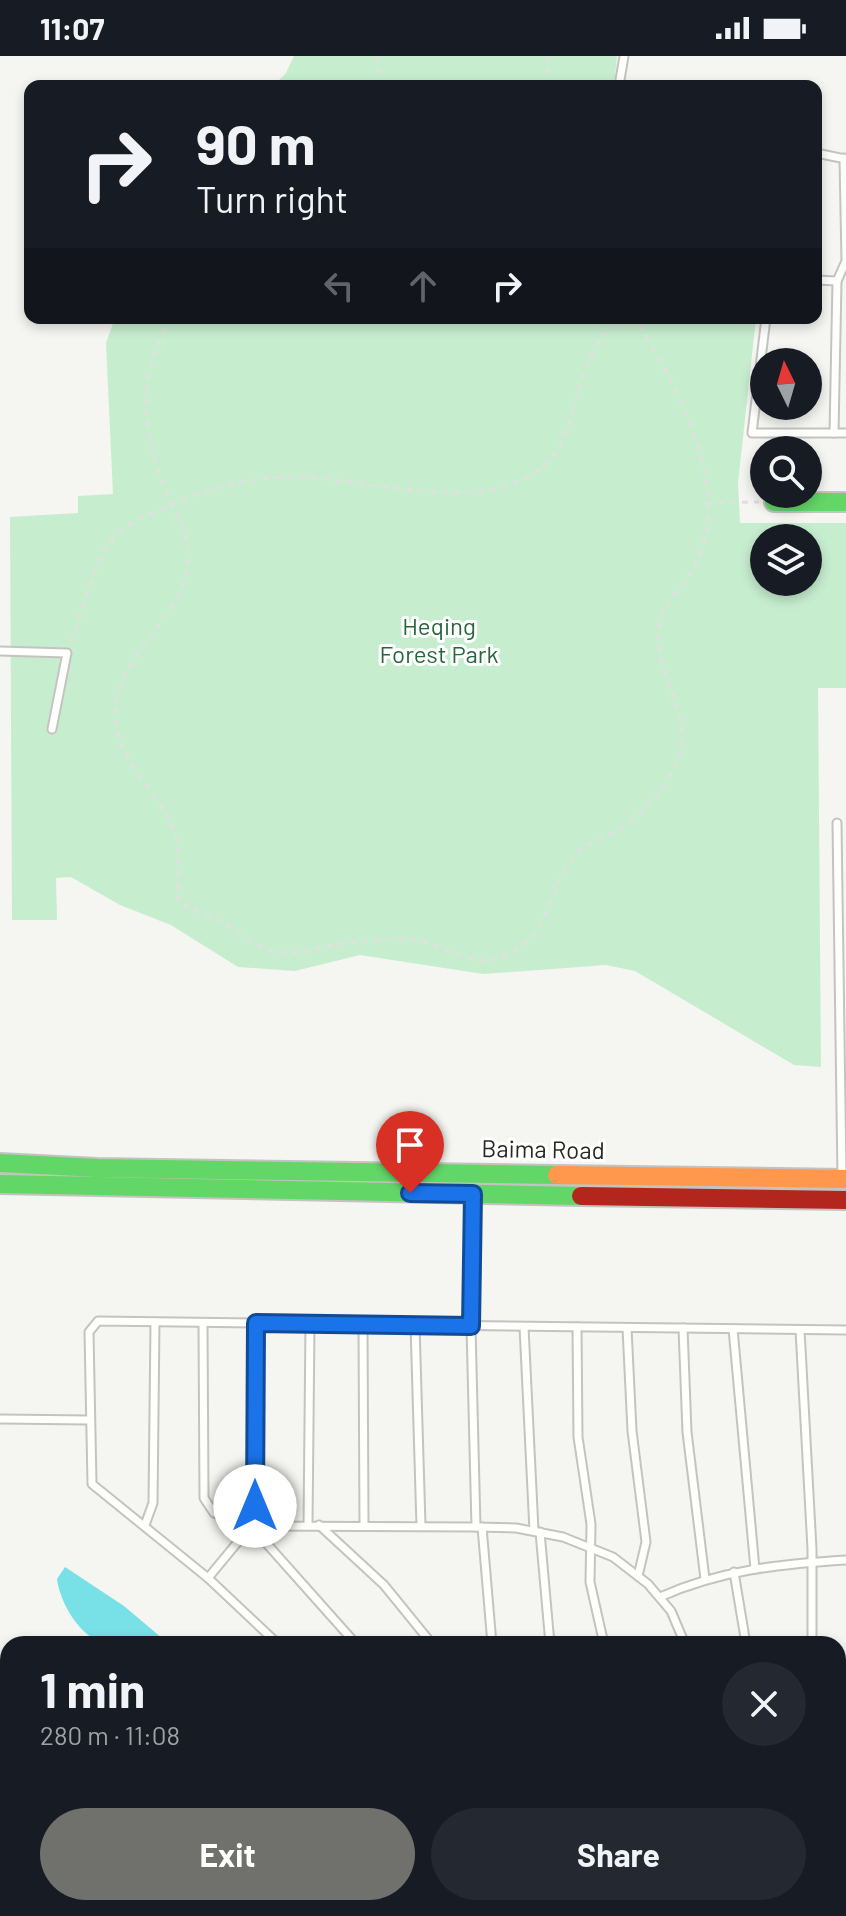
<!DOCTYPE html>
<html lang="en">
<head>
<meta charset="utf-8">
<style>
	:root { --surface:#171b24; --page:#242831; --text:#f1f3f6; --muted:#9ea1a6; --accent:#70706c }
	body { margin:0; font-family:Barlow,sans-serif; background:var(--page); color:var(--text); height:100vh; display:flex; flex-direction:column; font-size:30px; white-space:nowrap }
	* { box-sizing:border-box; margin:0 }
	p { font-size:26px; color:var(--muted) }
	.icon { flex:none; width:44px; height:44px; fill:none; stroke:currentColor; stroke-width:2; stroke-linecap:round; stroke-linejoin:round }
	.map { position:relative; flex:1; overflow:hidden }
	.panel { position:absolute; left:0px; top:1580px; width:846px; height:280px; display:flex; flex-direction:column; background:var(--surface); border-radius:24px 24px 0 0; box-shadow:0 4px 12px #0003 }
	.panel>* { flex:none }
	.top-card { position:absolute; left:24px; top:24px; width:798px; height:244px; border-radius:16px; box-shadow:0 4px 12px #0003; background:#171b24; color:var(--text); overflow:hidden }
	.needle { width:52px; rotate:355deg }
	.fabs { position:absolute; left:750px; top:292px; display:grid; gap:16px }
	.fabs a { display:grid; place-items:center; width:72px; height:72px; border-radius:50%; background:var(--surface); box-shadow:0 4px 12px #0003; font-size:40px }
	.pin { position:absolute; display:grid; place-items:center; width:68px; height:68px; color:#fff; margin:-82px -34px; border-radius:50% 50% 50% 0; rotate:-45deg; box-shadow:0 0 8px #0007 }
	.pin .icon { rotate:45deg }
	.me { position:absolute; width:88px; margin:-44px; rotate:0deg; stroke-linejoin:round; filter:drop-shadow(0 0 6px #0008) }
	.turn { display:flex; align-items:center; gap:28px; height:168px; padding:0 40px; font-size:36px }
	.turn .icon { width:104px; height:104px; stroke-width:2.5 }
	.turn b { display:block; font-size:56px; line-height:68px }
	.lanes { display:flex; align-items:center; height:76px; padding:0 40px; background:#0003; justify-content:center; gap:40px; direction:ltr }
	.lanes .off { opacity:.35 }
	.round { display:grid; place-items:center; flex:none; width:84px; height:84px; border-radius:42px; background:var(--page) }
	.head { display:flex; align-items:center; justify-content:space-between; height:136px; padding:0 40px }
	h1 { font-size:48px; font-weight:700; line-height:60px }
	.action { display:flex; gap:16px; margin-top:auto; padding:16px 40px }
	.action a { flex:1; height:92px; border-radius:48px; background:var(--accent); color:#fff; font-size:32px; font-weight:700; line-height:92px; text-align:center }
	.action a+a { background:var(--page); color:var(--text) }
	.status { display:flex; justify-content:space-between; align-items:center; height:56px; padding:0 40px; background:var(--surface); direction:ltr }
	.status svg { height:22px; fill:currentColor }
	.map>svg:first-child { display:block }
</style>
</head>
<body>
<div class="status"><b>11:07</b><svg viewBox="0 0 49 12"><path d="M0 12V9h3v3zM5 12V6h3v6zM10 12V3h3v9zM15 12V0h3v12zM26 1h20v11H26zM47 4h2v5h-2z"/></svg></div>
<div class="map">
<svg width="846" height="1860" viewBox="0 0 846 1860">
	<rect width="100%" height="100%" fill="#f5f5f1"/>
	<!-- green -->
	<g fill="#c7edcf" fill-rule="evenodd">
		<path d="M294,0H617L614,30H273L286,17Z"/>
		<path d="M115,262H756L738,427L740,467H846V632H818L821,1011L794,1009L635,915L606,909L483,918L360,899L295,915L238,911L171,869L120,849L71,821L56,822L57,864H12L10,461L78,457V440L113,438L106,287ZM764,482H808V526H764Z"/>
	</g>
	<!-- water -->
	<g fill="#78e0e7">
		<path d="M65,1511L124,1550L169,1588C150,1588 123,1593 105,1588C80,1581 60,1547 57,1523Z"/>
		<path d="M356,1852H391L398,1860H361Z"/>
	</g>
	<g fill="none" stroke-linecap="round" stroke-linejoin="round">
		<!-- lane casing -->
		<g stroke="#c4c3c0" stroke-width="11">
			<g id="lane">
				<path d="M619,30L624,0"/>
				<path d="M816,97L846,103"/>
				<path d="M816,224L837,225"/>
				<path d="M766,262L752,377H846"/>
				<path d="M834,377L837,225L846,205L844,102"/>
				<path d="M0,595L67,597L52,673"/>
				<path d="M837,767L842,1121"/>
				<path d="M473,1140L471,1270L476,1471"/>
				<path d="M203,1267L204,1442L214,1457L251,1470L476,1471L516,1472L563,1481L613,1501L648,1528L671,1555L685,1588"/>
				<path d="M363,1269L364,1469"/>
				<path d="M415,1269L421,1470"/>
				<path d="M524,1271L534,1475"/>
				<path d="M577,1271L578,1381L591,1468L590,1526L604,1588"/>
				<path d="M627,1272L632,1375L646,1486L638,1520"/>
				<path d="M683,1272L687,1376L705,1523"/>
				<path d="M733,1273L755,1513"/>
				<path d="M800,1274L812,1493V1588"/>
				<path d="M0,1363L89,1364"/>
				<path d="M145,1469L153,1447L155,1266"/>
				<path d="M308,1469L310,1268"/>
				<path d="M319,1469L384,1529L432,1588"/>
				<path d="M251,1470L356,1588"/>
				<path d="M482,1471L492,1588"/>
				<path d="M540,1476L550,1588"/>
				<path d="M734,1516L746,1588"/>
				<path d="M208,1522L251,1470L255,1450L256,1267"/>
				<path d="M660,1541C720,1514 781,1508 846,1504"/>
				<path d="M278,1588L208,1522L92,1428L89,1276L98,1265L846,1274"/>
				<path d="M0,1808H8"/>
				<path d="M249,1852L254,1860"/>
				<path d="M523,1852L535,1860"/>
				<path d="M822,1852V1860"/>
				<path d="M61,1860V1852"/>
				<path d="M118,1860V1852"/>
				<path d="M172,1860V1852"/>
				<path d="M611,1860L614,1852"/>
				<path d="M684,1860L687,1852"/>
			</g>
		</g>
		<!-- fast casing -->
		<g stroke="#c4c3c0" stroke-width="22">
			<g id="fast">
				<path d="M774,446H846"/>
				<path d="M0,1107L97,1112L557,1119"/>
				<path d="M0,1128L581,1140"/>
			</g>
		</g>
		<!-- slow casing -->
		<g stroke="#c4c3c0" stroke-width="22">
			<path id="slow" d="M557,1119L846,1123"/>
		</g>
		<!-- jam casing -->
		<g stroke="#c4c3c0" stroke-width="22">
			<path id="jam" d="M581,1140L846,1144"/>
		</g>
		<!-- path -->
		<g stroke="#e0e0de" stroke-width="3" stroke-dasharray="6 6" stroke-linecap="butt">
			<path d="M378,0L379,30"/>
			<path d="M547,30L548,0"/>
			<path d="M171,262C135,323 142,380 169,442C178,462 190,481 188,504C185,567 110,597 116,666C119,707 158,735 173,772C182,796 177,819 178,844C187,853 208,859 220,865C236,873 250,887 267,893C296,905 325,887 355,886C373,885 392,882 409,883C443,885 467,914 502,901C546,885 547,841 569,806C581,787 606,782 624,770C644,757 664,732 675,711C699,665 655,621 658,577C660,543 689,528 700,499C730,424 673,324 635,262"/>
			<path d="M706,447L759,446"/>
			<path d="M71,586C83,555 91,512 111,485C125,466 148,459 168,450C206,433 249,421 291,421C359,420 450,452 515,427C582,400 565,342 596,291C603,279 615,271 626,262"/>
		</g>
		<!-- lane -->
		<use href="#lane" stroke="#fefefd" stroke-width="7"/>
		<!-- fast -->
		<use href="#fast" stroke="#63d668" stroke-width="18"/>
		<!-- slow -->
		<use href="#slow" stroke="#ff974d" stroke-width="18"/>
		<!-- jam -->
		<use href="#jam" stroke="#b3261e" stroke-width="18"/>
	</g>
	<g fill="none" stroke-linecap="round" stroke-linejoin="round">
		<!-- route casing -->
		<g stroke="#114b97" stroke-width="20">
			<path id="route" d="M255,1450L256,1267L471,1270L473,1138L410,1137"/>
		</g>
		<!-- route -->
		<use href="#route" stroke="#1a73e8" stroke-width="14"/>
	</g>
	<g text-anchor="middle" stroke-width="6" stroke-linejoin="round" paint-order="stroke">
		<!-- park labels -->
		<g font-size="24" fill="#28653d" stroke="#fff">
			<text x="439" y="579">Heqing<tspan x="439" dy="28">Forest Park</tspan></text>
		</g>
		<!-- street labels -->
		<g font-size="24" fill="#282825" stroke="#fff">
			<text transform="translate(543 1094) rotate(1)" y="8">Baima Road</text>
		</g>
	</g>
</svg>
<div class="fabs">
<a><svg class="needle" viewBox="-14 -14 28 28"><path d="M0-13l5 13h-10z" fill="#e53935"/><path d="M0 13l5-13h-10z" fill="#9ea1a6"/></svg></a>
<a><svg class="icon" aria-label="search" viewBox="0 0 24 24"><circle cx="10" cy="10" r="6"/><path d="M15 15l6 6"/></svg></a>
<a><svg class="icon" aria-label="layers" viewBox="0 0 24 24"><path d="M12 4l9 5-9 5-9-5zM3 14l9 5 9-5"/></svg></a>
</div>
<div class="pin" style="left:410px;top:1137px;background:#d93025"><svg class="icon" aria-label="arrive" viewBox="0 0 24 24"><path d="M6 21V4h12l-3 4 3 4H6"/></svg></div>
<svg class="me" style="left:255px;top:1450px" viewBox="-20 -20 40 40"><circle r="19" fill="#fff"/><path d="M0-13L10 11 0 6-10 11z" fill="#1a73e8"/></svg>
<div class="top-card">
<div class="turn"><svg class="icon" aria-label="right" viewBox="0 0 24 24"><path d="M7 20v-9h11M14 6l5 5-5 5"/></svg><div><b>90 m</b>Turn right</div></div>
<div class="lanes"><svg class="icon off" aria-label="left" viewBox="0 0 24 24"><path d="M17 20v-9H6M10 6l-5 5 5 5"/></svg><svg class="icon off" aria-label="ahead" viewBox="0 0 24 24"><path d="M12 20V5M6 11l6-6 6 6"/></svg><svg class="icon" aria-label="right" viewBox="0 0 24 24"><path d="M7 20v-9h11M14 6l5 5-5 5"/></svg></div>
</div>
<section class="panel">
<div class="head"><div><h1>1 min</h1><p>280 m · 11:08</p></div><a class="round"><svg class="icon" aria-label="close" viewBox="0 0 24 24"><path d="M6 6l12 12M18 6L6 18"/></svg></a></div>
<div class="action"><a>Exit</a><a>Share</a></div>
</section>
</div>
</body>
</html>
